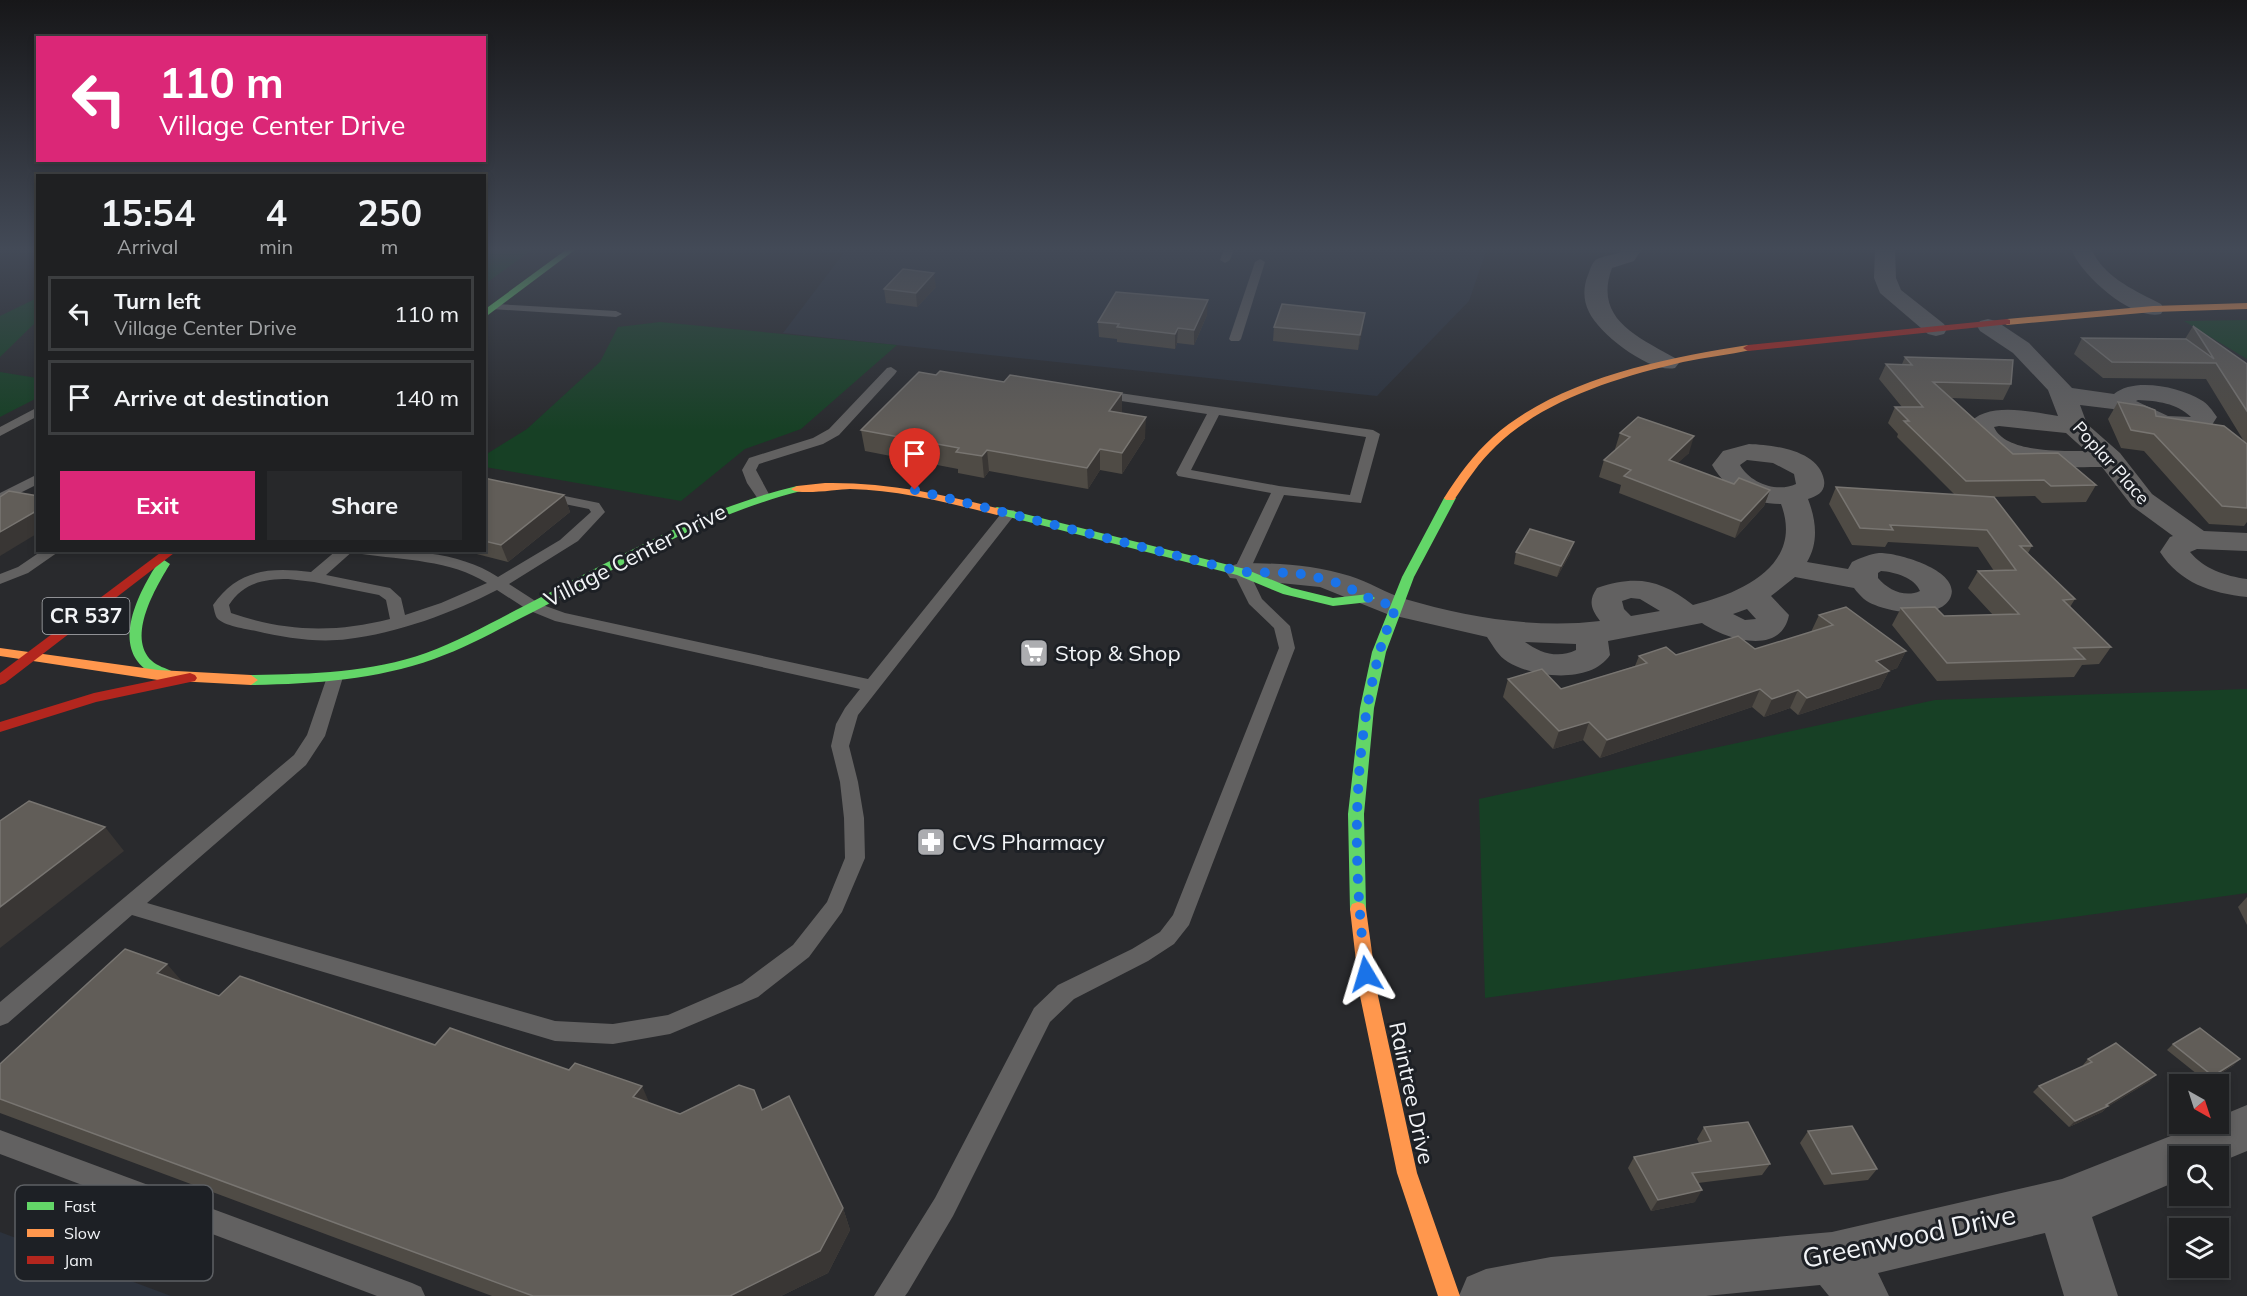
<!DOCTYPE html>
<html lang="en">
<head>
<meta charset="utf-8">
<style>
	:root { --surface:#1f2022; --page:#27282a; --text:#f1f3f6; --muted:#a1a3a5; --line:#3c3e40; --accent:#db2777 }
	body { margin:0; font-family:Mulish,sans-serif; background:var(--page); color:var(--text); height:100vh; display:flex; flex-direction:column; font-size:22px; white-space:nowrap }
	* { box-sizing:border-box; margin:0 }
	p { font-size:20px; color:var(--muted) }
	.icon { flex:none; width:33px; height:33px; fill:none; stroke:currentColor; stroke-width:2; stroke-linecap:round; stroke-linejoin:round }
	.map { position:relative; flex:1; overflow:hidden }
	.drawer { position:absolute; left:36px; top:174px; width:450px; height:378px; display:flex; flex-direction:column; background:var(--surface); border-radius:0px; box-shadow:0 3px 9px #0003,0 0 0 2px var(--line) }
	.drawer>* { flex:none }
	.top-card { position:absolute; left:36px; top:36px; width:450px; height:126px; border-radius:0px; box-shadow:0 3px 9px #0003,0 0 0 2px var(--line); background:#db2777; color:#fff; overflow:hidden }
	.needle { width:39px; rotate:141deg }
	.buttons { position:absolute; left:2169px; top:1074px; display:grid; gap:12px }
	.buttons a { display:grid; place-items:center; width:60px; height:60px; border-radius:0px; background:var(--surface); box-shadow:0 3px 9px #0003,0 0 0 2px var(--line); font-size:30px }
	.pin { position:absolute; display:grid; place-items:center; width:51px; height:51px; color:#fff; margin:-62px -26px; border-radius:50% 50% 50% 0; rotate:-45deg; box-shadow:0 0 6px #0007 }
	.pin .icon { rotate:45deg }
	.me { position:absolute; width:66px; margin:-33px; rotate:353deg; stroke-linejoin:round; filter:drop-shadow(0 0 4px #0008) }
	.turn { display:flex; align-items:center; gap:21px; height:126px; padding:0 24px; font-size:27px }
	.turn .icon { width:78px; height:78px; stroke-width:2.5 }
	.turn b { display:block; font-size:42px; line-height:51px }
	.eta { display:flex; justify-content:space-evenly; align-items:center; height:102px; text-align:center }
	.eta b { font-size:36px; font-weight:700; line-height:42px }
	.button { display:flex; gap:12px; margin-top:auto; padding:12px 24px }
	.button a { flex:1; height:69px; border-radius:0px; background:var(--accent); color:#fff; font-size:24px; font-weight:700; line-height:69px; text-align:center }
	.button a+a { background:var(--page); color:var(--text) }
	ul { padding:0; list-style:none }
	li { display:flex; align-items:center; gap:18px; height:75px; margin:0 12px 9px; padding:0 12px; border:3px solid var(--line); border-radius:0px }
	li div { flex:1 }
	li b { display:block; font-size:22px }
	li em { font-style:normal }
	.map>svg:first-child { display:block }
</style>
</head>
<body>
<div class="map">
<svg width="2247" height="1296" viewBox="0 0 2247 1296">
	<rect width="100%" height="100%" fill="#292a2d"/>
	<!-- built -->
	<g fill="#2c323c">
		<path d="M799,249H1487L1469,301L1377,396L783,333L843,254Z"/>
		<path d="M0,1232L171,1296H0Z"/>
	</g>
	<!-- green -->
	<g fill="#174025">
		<path d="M485,249H533L485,284Z"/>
		<path d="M37,298V321L0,357V316Z"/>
		<path d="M2247,320V359L2184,321Z"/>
		<path d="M660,322L897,345L801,429L745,449L681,501L485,467V455L527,429L600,362L618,327Z"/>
		<path d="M0,372L37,378V398L0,417Z"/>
		<path d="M2247,689V893L1485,998L1479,799L1935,700Z"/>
	</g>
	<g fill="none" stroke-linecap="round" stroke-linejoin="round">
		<!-- lane -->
		<g fill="#626161" fill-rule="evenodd">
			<path d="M1224,249H1234L1230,260L1225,263L1220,260Z"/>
			<path d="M1260,259L1265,262L1241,339L1239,341H1231L1229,339L1255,262Z"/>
			<path d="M495,304L616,311L622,314L616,317L491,309L489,307Z"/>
			<path d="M891,367L897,371L895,374L839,435L823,444L759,464L756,470L770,496L768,499H758L747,483L742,470L749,458L813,438L829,429L887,368Z"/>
			<path d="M1099,390L1373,430L1380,434L1361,503L1284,495L1249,572L1262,599L1290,626L1295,648L1189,925L1174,944L1148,961L1074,999L1050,1022L953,1216L908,1292L905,1296H874L935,1198L1034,1008L1058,985L1132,949L1160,932L1173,915L1279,648L1274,628L1249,604L1233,572L1271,493L1178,476L1176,473L1207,414L1095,397L1093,394ZM1219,415L1366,437L1350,495L1279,486L1191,470Z"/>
			<path d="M38,407V416L0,436V427Z"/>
			<path d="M38,474V484L0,503V493Z"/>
			<path d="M545,492L599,503L605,512L578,541L509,584L540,604L565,613L868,679L1004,510H1014L1016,513L858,715L849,746L858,782L864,818L865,858L842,912L809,957L758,997L670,1034L613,1044L555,1041L132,915L8,1023L0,1026V1002L294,755L307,735L327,677L329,673H341L343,677L325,736L306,765L147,903L555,1021L613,1024L668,1015L742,983L793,945L827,902L845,858L844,818L840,782L831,746L836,724L845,708L860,689L555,621L528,610L497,590C455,612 395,634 348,639C318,643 286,638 256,631C246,629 224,626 217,618C215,615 214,609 213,605C238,569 270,567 311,572L337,550H354L326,575L390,588L401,598L405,615L441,603L487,583C451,560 403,560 362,554L355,550C403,550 457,550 498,577L560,540L591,512L589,509L540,499L538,496L540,493ZM288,579L314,582L379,595L386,600L390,619C335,633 285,632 231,613L229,605C243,583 263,579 288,579Z"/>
			<path d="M43,550H61L28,573L0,584V574L18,567Z"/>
			<path d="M0,1130L412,1283L421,1287L425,1296H377L0,1154Z"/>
		</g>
		<!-- street -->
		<g fill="#626161" fill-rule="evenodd">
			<path d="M1622,249H1642L1634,261L1612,268C1593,319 1638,337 1675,358L1679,363L1675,368C1651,374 1599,334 1589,312C1583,300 1583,287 1588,275C1590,270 1592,262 1597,259C1603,256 1613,255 1619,253Z"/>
			<path d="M1875,249H1895L1896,278L1901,290L1944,324L1947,329L1944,334L1936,336L1928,334L1880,293L1874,278Z"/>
			<path d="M2071,249H2091C2105,278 2134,290 2161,304L2164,309L2161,314C2132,321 2081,275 2071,249Z"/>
			<path d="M1988,319L1996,321L2029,343L2072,388L2114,394C2134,377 2180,387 2201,400C2208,404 2212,410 2217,417L2210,428L2190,433L2169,432L2139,423L2113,409L2080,405L2087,424L2120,453L2152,494L2204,531L2247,533V551L2197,549L2190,552C2204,569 2225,576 2247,579V597C2211,593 2180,583 2160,552L2170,537L2173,536L2132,506L2102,467C2061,467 1986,472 1967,426C1985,400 2032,412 2058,416L2048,390L2013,353L1980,331L1977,326L1980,321ZM2138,400C2158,401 2176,403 2191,417L2168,416L2136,401ZM1999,426L2066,433L2086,451C2062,451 2005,453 1994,427Z"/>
			<path d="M1749,444C1773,445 1819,450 1824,480C1826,492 1817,496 1808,499C1816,520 1819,542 1807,562L1848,569L1852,562C1860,558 1870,554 1879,553C1896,552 1960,570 1951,596C1943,620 1893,613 1875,605C1866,602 1860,596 1854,588L1795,577L1771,596L1789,615C1781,657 1725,639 1702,623L1608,641L1610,655C1591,684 1534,678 1508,662C1498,656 1494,647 1487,637L1387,614L1320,587L1230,578L1226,572L1230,566L1241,563C1278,563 1314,565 1350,576C1369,582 1386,593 1405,599C1466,617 1535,629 1600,621C1591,609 1588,601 1597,588C1636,575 1660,579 1693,605C1742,593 1804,565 1781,504C1751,504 1727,491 1712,465L1723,451ZM1747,460L1773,463L1794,474L1796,484C1777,493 1750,483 1740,465ZM1881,571C1895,572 1915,578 1920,591C1905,598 1888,590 1878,578V573ZM1631,598L1640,599L1660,611L1631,616L1624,609L1622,601ZM1747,609L1756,619L1745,620L1733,614ZM1525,642L1576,644V650C1558,659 1540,653 1525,642Z"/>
			<path d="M2247,1105V1151L2218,1163V1156H2180V1180L2092,1217L2118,1296H2064L2045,1233L1878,1273L1889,1296H1829L1820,1285L1706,1296H1459L1467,1277L1486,1269L1551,1257L1832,1232L2062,1179L2201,1124H2218V1117Z"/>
		</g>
		<!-- fast -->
		<g fill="#63d668" fill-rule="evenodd">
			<path d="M567,249H576L484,318V310Z"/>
			<path d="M797,486L803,489L801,491C705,515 620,567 533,612C501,628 468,647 434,659C375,680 313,684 251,685L244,680L251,675C310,674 370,673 426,653C459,641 492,622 524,606C613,560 699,509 797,486Z"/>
			<path d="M1450,495L1456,498L1414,577L1386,652L1374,708L1364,814L1366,909L1364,914L1358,916L1352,914L1350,909L1348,814L1360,708L1372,652L1402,577L1444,498Z"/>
			<path d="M997,507L1245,569L1292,588L1333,598L1369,594L1375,598L1369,602L1333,606L1283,594L1237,575L993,513L991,511L993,509Z"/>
			<path d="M164,560L170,564C156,587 126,637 152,661C157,666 166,668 173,672L175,675L168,680C115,665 126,619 147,581C151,574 156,563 164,560Z"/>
		</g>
		<!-- slow -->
		<g fill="#ff974d" fill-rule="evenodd">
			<path d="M2247,303V309L2153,312L2007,325L2002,322L2007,319L2153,306Z"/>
			<path d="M1748,345L1751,346V350C1729,355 1706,357 1683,362C1619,377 1545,399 1496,446C1479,462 1467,481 1454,500H1446L1444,498C1458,476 1473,455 1493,437C1558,379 1664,358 1748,345Z"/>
			<path d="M825,483C886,482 942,494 1001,509L1003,511L997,515C949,503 900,490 850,489C838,489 799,496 791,489L797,486Z"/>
			<path d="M0,648L158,670L251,675L258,680L251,685L158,680L0,656Z"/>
			<path d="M1358,902L1364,904L1366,909L1378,996L1417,1173L1460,1296H1438L1397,1173L1360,996L1350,909L1352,904Z"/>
		</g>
		<!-- jam -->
		<g fill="#b3261e" fill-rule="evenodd">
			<path d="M2007,319L2010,320V324L1748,351L1743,348L1748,345Z"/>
			<path d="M164,550H178L5,683L0,685V673Z"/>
			<path d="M190,673L195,675L197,678L195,681L96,702L0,732V722L94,693Z"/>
		</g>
	</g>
	<!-- wall -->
	<g fill="#4f4b45">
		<path d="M936,287L917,307L886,303L884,289Z"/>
		<path d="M1207,315L1194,345L1177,343L1175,349L1117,342V339L1099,337L1098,322Z"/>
		<path d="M2193,326L2247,364V522L2244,526L2209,524L2144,451L2121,448L2108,419L2118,402L2156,416L2245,443L2206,379L2103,378L2074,354L2082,338L2185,339Z"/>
		<path d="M1274,327H1363L1358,350L1273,341Z"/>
		<path d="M1905,357L2011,384L2003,400L1952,398L2013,454L2096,485L2086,502L2042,503L2035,496L1989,497L2032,546L2028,553L2075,599L2070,607L2111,647L2099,664L2082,665L2074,677L1937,681L1892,625L1901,608L1944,616L1993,615L1968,588L1978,571H1994L1978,547L1888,542L1885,547L1852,545L1829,504L1836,487L1955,495L1897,437L1898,434L1888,423L1895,407H1902L1879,379L1886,364H1902Z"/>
		<path d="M936,375L1122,393V413L1145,438L1122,474L1100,470L1088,489L989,471L984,478L958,473V469L865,451L861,430Z"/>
		<path d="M1620,433L1689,453L1677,463L1734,484L1770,490L1764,506L1735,538L1619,493L1621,485L1599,477L1604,460L1616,449H1615Z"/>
		<path d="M484,478L564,495L570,512L508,562L461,550H484Z"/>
		<path d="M1516,552L1570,554L1557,577L1514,564Z"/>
		<path d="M1819,615L1906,651L1897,668L1889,671L1880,688L1798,715L1790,708L1764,717L1752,707L1600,758L1583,740L1553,749L1503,697L1508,679L1561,689L1635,666L1639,656L1676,655L1755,649L1811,632Z"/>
		<path d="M2247,897V925L2238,907Z"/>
		<path d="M183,982L219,996L435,1045L650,1103L680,1114L762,1110L843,1208L850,1230L828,1273L781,1296H492L0,1113V1064Z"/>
		<path d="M2173,1044L2234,1065L2207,1082L2167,1050Z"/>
		<path d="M2088,1059L2150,1081L2107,1107L2102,1112L2069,1127L2033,1092L2039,1086L2084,1066L2083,1065Z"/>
		<path d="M1704,1127L1770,1164L1762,1175L1698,1183L1695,1202L1651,1211L1628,1168L1634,1157L1699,1143L1697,1139Z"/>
		<path d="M1808,1131L1877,1169L1868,1180L1824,1185L1800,1143Z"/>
	</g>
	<!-- shaded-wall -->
	<g fill="#393634">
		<path d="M934,273L936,287L917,307L916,293Z"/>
		<path d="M1208,300L1207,315L1194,345V330Z"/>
		<path d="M1365,313L1363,327L1358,350L1360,335Z"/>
		<path d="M1178,328L1177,343L1175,349V334Z"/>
		<path d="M1122,393V414L1109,411Z"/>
		<path d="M1146,417L1145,438L1122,474V453Z"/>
		<path d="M1694,436L1689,453L1663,477L1669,460Z"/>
		<path d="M1100,449V470L1088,489L1087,468Z"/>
		<path d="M987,450L989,471L984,478L982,456Z"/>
		<path d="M1770,490L1764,506L1735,538L1741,521Z"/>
		<path d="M564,495L570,512L508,562L501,545Z"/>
		<path d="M38,510V533L0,556V532Z"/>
		<path d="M1574,542L1570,554L1557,577L1561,566Z"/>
		<path d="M1906,651L1897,668L1889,671L1880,688L1798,715L1807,698L1876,661Z"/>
		<path d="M1760,689L1752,707L1600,758L1607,740Z"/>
		<path d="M1798,690L1790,708L1764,717L1772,699Z"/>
		<path d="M1589,722L1583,740L1553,749L1559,731Z"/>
		<path d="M105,827L124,851L0,948V907Z"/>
		<path d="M167,964L187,987L157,973Z"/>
		<path d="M2240,1059L2234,1065L2207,1082L2213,1076Z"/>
		<path d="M2156,1075L2150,1081L2107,1107L2102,1112L2069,1127L2075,1121Z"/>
		<path d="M642,1086L652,1109L633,1097Z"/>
		<path d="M1702,1190L1695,1202L1651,1211L1658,1200Z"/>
		<path d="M843,1208L850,1230L828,1273L781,1296H730Z"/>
	</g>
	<!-- building -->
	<g fill="#615d58" stroke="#787571" stroke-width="1.5">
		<path d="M903,269L934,273L916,293L884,289Z"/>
		<path d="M1116,292L1208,300L1194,330L1178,328L1175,334L1117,327L1119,324L1098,322Z"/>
		<path d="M1282,304L1365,313L1360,335L1274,327Z"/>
		<path d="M2193,326L2247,364V411L2216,363L2112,362L2082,338L2186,339L2214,359Z"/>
		<path d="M1905,357L2013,360L2011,384L1933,382L2013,454L2058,453L2096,485L2051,486L2044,480L1966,481L1904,421H1909L1895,407H1923L1886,364L1912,365Z"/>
		<path d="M940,371L1004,382L1010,375L1122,393L1109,411L1146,417L1122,453L1100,449L1087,468L987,450L982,456L956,452L959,448L861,430L919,372L936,375Z"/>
		<path d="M2118,402L2144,406L2155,410L2156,416L2224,426L2247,444V508L2222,506L2154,434L2131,430Z"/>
		<path d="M1638,417L1694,436L1669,460L1734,484L1739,478L1770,490L1741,521L1624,476L1631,470L1604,460L1630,437L1620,433Z"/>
		<path d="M484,478L564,495L501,545L484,541Z"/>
		<path d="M1836,487L1994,497L2032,546H2020L2075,599L2063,600L2111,647L2074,648L2085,659L1947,663L1901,608L1935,607L1944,616L2019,614L1978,571L2016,570L1987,530L1890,525L1893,530L1860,528Z"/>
		<path d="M9,491L38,496V510L0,532V497Z"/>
		<path d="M1530,529L1574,542L1561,566L1516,552Z"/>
		<path d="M1846,607L1906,651L1876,661L1889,671L1807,698L1798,690L1772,699L1760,689L1607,740L1589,722L1559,731L1508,679L1542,669L1561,689L1647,663L1639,656L1666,647L1676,655L1738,636L1755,649L1833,625L1819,615Z"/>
		<path d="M29,801L105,827L0,907V821Z"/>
		<path d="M125,949L167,964L157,973L219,996L240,976L435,1045L450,1028L569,1070L575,1063L642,1086L633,1097L680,1114L739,1085L754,1090L762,1110L789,1096L843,1208L820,1251L730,1296H533L0,1099V1064Z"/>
		<path d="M2200,1028L2240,1059L2213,1076L2173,1044Z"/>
		<path d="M2116,1043L2156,1075L2106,1105L2108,1106L2075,1121L2039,1086L2092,1062L2088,1059Z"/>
		<path d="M1748,1122L1770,1164L1692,1173L1702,1190L1658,1200L1634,1157L1711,1141L1704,1127Z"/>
		<path d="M1852,1126L1877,1169L1832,1174L1808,1131Z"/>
	</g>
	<!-- sky -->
	<linearGradient id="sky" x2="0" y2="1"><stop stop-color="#171719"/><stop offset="0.58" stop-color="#434a57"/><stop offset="1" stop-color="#434a57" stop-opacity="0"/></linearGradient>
	<rect width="2247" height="430" fill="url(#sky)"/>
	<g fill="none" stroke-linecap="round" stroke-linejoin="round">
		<!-- route -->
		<path stroke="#1a73e8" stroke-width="10" stroke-dasharray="0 18" d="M915,490L1242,572L1296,573L1316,577L1341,584L1369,598L1396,607C1390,622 1383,638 1379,654C1351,759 1353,867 1366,974"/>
	</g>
	<!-- icons -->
	<defs>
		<g id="supermarket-square" transform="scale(1.5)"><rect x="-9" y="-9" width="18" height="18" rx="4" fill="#acadb0" stroke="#1d2025"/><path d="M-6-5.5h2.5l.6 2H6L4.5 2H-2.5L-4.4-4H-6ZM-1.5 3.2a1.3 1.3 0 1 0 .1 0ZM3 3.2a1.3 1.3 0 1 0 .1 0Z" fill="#fff"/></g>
		<g id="pharmacy-square" transform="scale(1.5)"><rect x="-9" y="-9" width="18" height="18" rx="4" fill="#acadb0" stroke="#1d2025"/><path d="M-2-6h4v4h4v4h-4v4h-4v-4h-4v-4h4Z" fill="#fff"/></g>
	</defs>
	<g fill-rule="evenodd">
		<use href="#supermarket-square" x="1034" y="653"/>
		<use href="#pharmacy-square" x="931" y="842"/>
	</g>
	<g text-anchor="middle" stroke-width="6" stroke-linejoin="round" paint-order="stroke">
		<!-- far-street labels -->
		<g font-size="18" fill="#f2f4f7" stroke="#1d2025">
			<text transform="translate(2111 463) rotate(48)" y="6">Poplar Place</text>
		</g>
		<!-- shield labels -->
		<rect fill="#1d2025" stroke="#b2b4b8" stroke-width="1.5" x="42.5" y="598" width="87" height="36" rx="4.5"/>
		<g font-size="21" font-weight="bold" fill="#f2f4f7">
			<text x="86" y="623">CR 537</text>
		</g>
		<!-- street labels -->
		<g font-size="22" fill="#f2f4f7" stroke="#1d2025">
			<text transform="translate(635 555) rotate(-27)" y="8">Village Center Drive</text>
			<text transform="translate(1412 1093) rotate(78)" y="8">Raintree Drive</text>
		</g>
		<!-- poi labels -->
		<g font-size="22" fill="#f2f4f7" stroke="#1d2025" text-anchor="start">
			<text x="1055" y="661">Stop &amp; Shop</text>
			<text x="952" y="850">CVS Pharmacy</text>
		</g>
		<!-- near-street labels -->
		<g font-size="27" fill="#f2f4f7" stroke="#1d2025">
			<text transform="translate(1909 1237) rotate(-12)" y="9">Greenwood Drive</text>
		</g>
	</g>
	<!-- legend -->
	<rect x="15" y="1185" width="198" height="96" rx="9" fill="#1d2025" stroke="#5d6064" stroke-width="1.5"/>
	<rect x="27" y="1202" width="27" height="8" fill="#63d668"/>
	<rect x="27" y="1229" width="27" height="8" fill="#ff974d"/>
	<rect x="27" y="1256" width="27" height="8" fill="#b3261e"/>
	<g font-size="16" fill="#f2f4f7">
		<text x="64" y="1212">Fast</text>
		<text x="64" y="1239">Slow</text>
		<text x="64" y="1266">Jam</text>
	</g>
</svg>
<div class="buttons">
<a><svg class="needle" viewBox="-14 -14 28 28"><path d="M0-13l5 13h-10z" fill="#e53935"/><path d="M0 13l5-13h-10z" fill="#a1a3a5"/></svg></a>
<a><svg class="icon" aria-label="search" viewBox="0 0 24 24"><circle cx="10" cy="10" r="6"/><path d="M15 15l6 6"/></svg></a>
<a><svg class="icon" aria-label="layers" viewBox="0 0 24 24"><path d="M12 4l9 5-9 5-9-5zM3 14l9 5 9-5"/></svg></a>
</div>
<div class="pin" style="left:915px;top:490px;background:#d93025"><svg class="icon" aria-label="arrive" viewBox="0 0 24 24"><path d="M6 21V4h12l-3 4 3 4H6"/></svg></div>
<svg class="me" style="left:1366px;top:974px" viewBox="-20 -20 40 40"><path d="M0-17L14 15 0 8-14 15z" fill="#1a73e8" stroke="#fff" stroke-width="4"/></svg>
<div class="top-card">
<div class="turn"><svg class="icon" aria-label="left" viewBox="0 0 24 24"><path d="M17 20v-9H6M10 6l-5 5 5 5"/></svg><div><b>110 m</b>Village Center Drive</div></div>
</div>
<section class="drawer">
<div class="eta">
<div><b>15:54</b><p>Arrival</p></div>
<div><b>4</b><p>min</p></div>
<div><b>250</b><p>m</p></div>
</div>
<ul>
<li><svg class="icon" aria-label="left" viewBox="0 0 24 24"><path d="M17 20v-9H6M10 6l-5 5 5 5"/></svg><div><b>Turn left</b><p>Village Center Drive</p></div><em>110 m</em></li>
<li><svg class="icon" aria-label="arrive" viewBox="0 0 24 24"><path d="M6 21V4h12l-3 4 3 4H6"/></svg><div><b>Arrive at destination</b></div><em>140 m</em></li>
</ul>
<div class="button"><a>Exit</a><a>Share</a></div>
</section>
</div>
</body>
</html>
